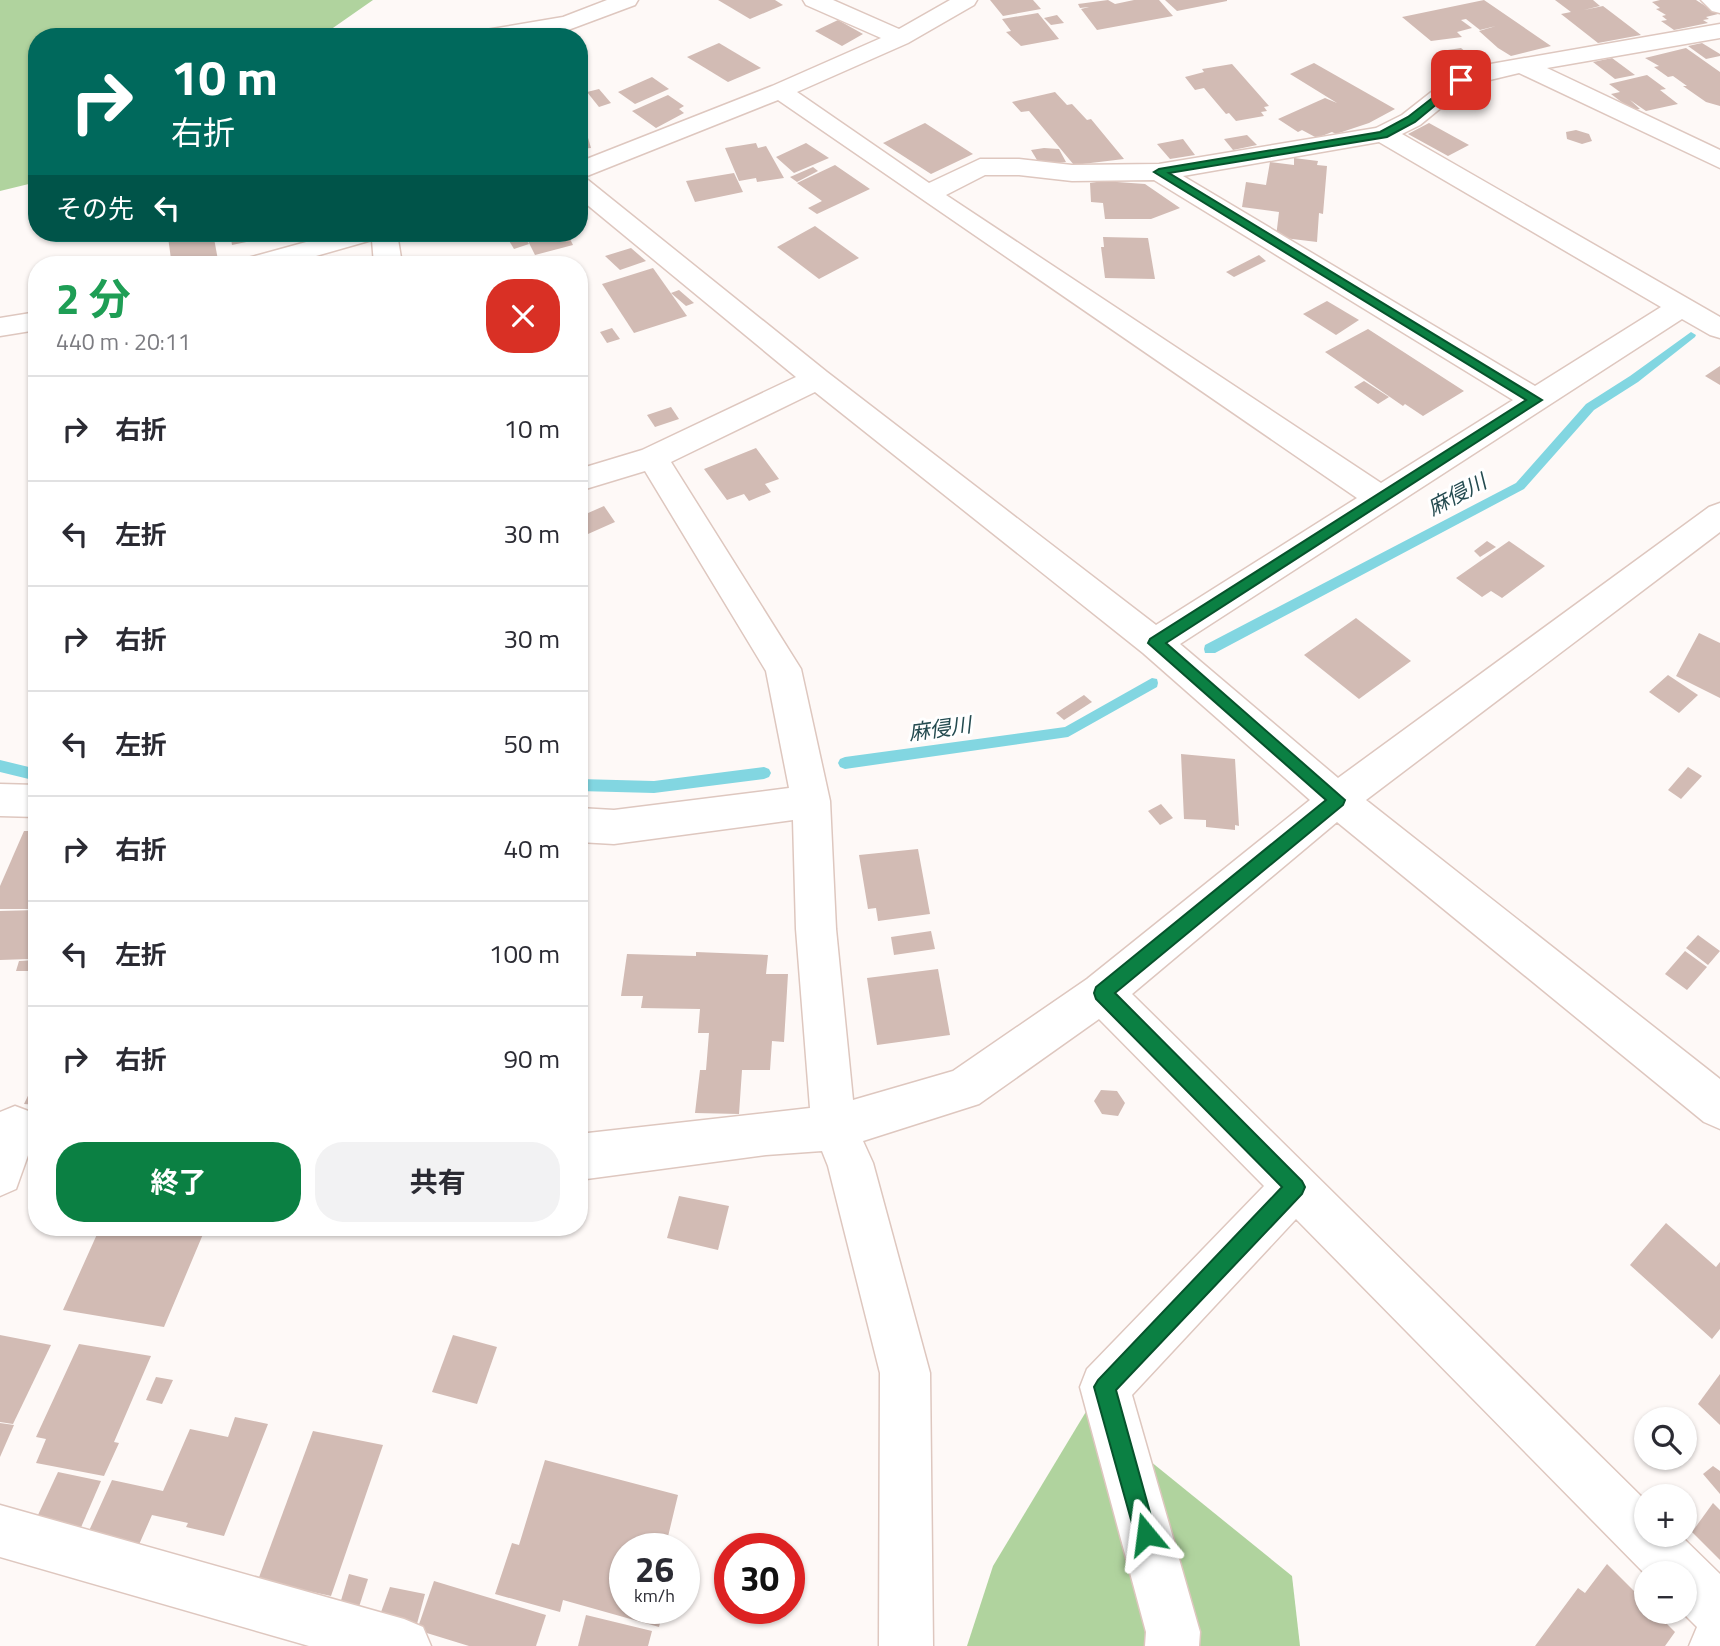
<!DOCTYPE html>
<html lang="ja">
<head>
<meta charset="utf-8">
<style>
	:root { --surface:#fff; --page:#f2f2f3; --text:#2b2b33; --muted:#7c7c81; --line:#e1e1e2; --accent:#0b8043 }
	body { margin:0; font-family:"Titillium Web","Noto Sans JP",sans-serif; background:var(--page); color:var(--text); height:100vh; display:flex; flex-direction:column; font-size:26px; white-space:nowrap }
	* { box-sizing:border-box; margin:0 }
	p { font-size:23px; color:var(--muted) }
	.icon { flex:none; width:38px; height:38px; fill:none; stroke:currentColor; stroke-width:2; stroke-linecap:round; stroke-linejoin:round }
	.map { position:relative; flex:1; overflow:hidden }
	.sheet { position:absolute; left:28px; top:256px; width:560px; height:980px; display:flex; flex-direction:column; background:var(--surface); border-radius:28px; box-shadow:0 2px 5px #0004 }
	.sheet>* { flex:none }
	.banner { position:absolute; left:28px; top:28px; width:560px; height:214px; border-radius:28px; box-shadow:0 2px 5px #0004; background:#00695c; color:#fff; overflow:hidden }
	.buttons { position:absolute; left:1634px; top:1407px; display:grid; gap:14px }
	.buttons a { display:grid; place-items:center; width:63px; height:63px; border-radius:50%; background:var(--surface); box-shadow:0 2px 5px #0004; font-size:35px }
	.speed { position:absolute; left:609px; top:1533px; display:flex; gap:14px; font-size:35px; font-weight:700; text-align:center }
	.speed>* { display:grid; place-content:center; width:91px; height:91px; border-radius:50%; background:var(--surface); box-shadow:0 2px 5px #0004; line-height:1 }
	.speed small { font-size:18px; font-weight:400 }
	.speed .limit { border:10px solid #d22; background:#fff; color:#111 }
	.pin { position:absolute; display:grid; place-items:center; width:60px; height:60px; color:#fff; margin:-30px; border-radius:14px; box-shadow:0 4px 10px #0006 }
	.me { position:absolute; width:77px; margin:-38px; rotate:344deg; stroke-linejoin:round; filter:drop-shadow(0 0 5px #0008) }
	.turn { display:flex; align-items:center; gap:24px; height:147px; padding:0 28px; font-size:32px }
	.turn .icon { width:91px; height:91px; stroke-width:2.5 }
	.turn b { display:block; font-size:49px; line-height:60px }
	.then { display:flex; align-items:center; height:66px; padding:0 28px; background:#0003; gap:14px; font-size:26px }
	.round { display:grid; place-items:center; flex:none; width:74px; height:74px; border-radius:28px; background:var(--page) }
	.summary { display:flex; align-items:center; justify-content:space-between; height:119px; padding:0 28px }
	h1 { font-size:42px; font-weight:700; line-height:52px; color:#1e9e55 }
	.cta { display:flex; gap:14px; margin-top:auto; padding:14px 28px }
	.cta a { flex:1; height:80px; border-radius:28px; background:var(--accent); color:#fff; font-size:28px; font-weight:700; line-height:80px; text-align:center }
	.cta a+a { background:var(--page); color:var(--text) }
	ul { padding:0; list-style:none }
	li { display:flex; align-items:center; gap:21px; height:105px; padding:0 28px; border-top:2px solid var(--line) }
	li div { flex:1 }
	li b { display:block; font-size:26px }
	li em { font-style:normal }
	.map>svg:first-child { display:block }
</style>
</head>
<body>
<div class="map">
<svg width="1720" height="1646" viewBox="0 0 1720 1646">
	<rect width="100%" height="100%" fill="#fef9f7"/>
	<!-- green -->
	<g fill="#b0d39e">
		<path d="M0,0H373L320,37H37V182L0,191Z"/>
		<path d="M1087,1410L1292,1576L1300,1646H967L993,1566Z"/>
	</g>
	<g fill="none" stroke-linecap="round" stroke-linejoin="round">
		<!-- stream -->
		<g fill="#82d6e1" fill-rule="evenodd">
			<path d="M1691,332L1696,335L1695,337L1638,382L1594,410L1524,489L1215,653H1205L1204,649L1205,645L1516,483L1586,404L1630,376Z"/>
			<path d="M1152,678L1157,679L1158,683L1157,687L1068,737L845,769L840,767L838,763L840,759L845,757L1065,727Z"/>
			<path d="M0,760L37,769V781L0,772Z"/>
			<path d="M764,767L769,769L771,773L769,777L764,779L654,793L579,791V779L654,781Z"/>
		</g>
	</g>
	<!-- building -->
	<g fill="#d2bbb4">
		<path d="M718,0H775L783,5L750,19Z"/>
		<path d="M990,0H1033L1041,9L1003,16Z"/>
		<path d="M1108,0L1115,4L1134,0H1159L1173,16L1097,30L1081,9L1089,7L1080,8L1078,4Z"/>
		<path d="M1165,0H1227V1L1177,11Z"/>
		<path d="M1484,0L1551,46L1511,56L1498,48L1479,31L1496,26L1480,30L1466,19L1461,20L1472,28L1457,32L1462,37L1431,41L1402,17Z"/>
		<path d="M1555,0H1593L1600,6L1584,10L1603,6L1641,35L1598,43L1561,14L1571,12Z"/>
		<path d="M1660,0H1696L1718,14L1706,17L1709,19L1703,20L1708,23L1674,30L1661,21L1667,20L1662,16L1666,15L1656,9L1660,8L1652,2Z"/>
		<path d="M1038,13L1059,39L1021,46L1006,32L1011,31L1002,19Z"/>
		<path d="M1057,15L1064,23L1051,25L1044,18Z"/>
		<path d="M838,20L863,34L842,46L815,31Z"/>
		<path d="M719,43L761,68L728,82L687,57Z"/>
		<path d="M1702,43L1720,54V56L1706,59L1688,46Z"/>
		<path d="M1461,48L1475,60L1455,64L1441,51Z"/>
		<path d="M1686,48L1720,72V106L1706,102L1683,86H1687L1673,76L1668,77L1654,67L1659,66L1645,58Z"/>
		<path d="M1612,58L1635,75L1615,79L1593,62Z"/>
		<path d="M1314,63L1395,109L1369,123L1336,134L1332,132L1317,138L1302,130L1298,132L1278,119L1325,98L1337,103L1290,74Z"/>
		<path d="M1232,64L1269,106L1264,107L1267,111L1261,112L1264,116L1236,121L1229,113L1226,114L1204,88L1195,90L1185,77L1204,72L1202,69Z"/>
		<path d="M1647,75L1666,89L1660,90L1678,104L1646,111L1630,100L1640,109L1632,110L1611,94L1620,92L1609,84Z"/>
		<path d="M652,77L669,89L635,104L618,92Z"/>
		<path d="M599,89L611,103L599,107L587,92Z"/>
		<path d="M1055,92L1067,105L1072,104L1087,120L1091,119L1124,159L1074,165L1029,111L1021,112L1012,102Z"/>
		<path d="M668,95L684,106L679,109L684,113L656,128L632,111Z"/>
		<path d="M925,123L973,154L931,174L883,143Z"/>
		<path d="M1429,123L1469,145L1448,156L1408,134Z"/>
		<path d="M584,124L591,148L579,149V125Z"/>
		<path d="M1576,130L1589,134L1592,141L1582,144L1567,139L1566,132Z"/>
		<path d="M1247,135L1257,145L1233,150L1224,139Z"/>
		<path d="M1183,139L1195,155L1170,159L1157,144Z"/>
		<path d="M756,143L758,148L766,146L784,178L757,182L756,178L739,181L725,148Z"/>
		<path d="M806,143L829,158L794,173L776,157Z"/>
		<path d="M1044,148L1059,149L1066,162L1040,165L1031,150Z"/>
		<path d="M1294,158L1318,161L1317,165L1327,166L1323,214L1319,213L1317,242L1276,237L1279,212L1242,207L1246,182L1266,185L1270,162L1294,165Z"/>
		<path d="M835,165L870,189L817,214L808,208L822,201L797,183Z"/>
		<path d="M813,167L818,171L797,182L790,177Z"/>
		<path d="M734,173L743,192L695,202L686,181Z"/>
		<path d="M1103,181L1145,184L1180,208L1151,219H1105L1103,203L1091,202L1090,183Z"/>
		<path d="M815,226L859,258L819,279L777,247Z"/>
		<path d="M187,233H213L218,260L196,264H177L176,258L171,259L168,237Z"/>
		<path d="M230,233H275L276,236L232,245Z"/>
		<path d="M524,233H567L573,245L535,255Z"/>
		<path d="M523,235L529,244L514,249L508,239Z"/>
		<path d="M1103,237L1148,238L1155,279L1105,278L1101,247H1104Z"/>
		<path d="M631,248L646,261L620,270L605,256Z"/>
		<path d="M1259,255L1266,261L1234,277L1226,272Z"/>
		<path d="M653,268L687,316L634,333L602,284Z"/>
		<path d="M679,290L694,303L686,306L671,293Z"/>
		<path d="M1327,301L1359,320L1336,335L1303,314Z"/>
		<path d="M612,328L620,339L607,343L600,332Z"/>
		<path d="M1368,329L1464,391L1423,416L1405,404L1403,406L1325,352Z"/>
		<path d="M1720,366V385L1705,376Z"/>
		<path d="M1364,381L1389,397L1378,404L1354,387Z"/>
		<path d="M671,407L679,419L655,427L647,415Z"/>
		<path d="M756,448L779,479L765,484L771,492L749,501L744,494L727,500L704,469Z"/>
		<path d="M604,506L615,522L579,538V517Z"/>
		<path d="M1487,541L1496,547L1480,557L1474,551Z"/>
		<path d="M1509,541L1545,566L1502,598L1491,591L1482,597L1456,578Z"/>
		<path d="M1356,618L1411,661L1359,699L1304,655Z"/>
		<path d="M1699,633L1720,643V698L1676,676Z"/>
		<path d="M1668,675L1698,695L1679,713L1649,692Z"/>
		<path d="M1084,695L1092,702L1064,720L1056,713Z"/>
		<path d="M1181,754L1235,759L1239,826L1235,825V830L1206,827V820L1184,819Z"/>
		<path d="M1688,767L1702,776L1681,799L1668,790Z"/>
		<path d="M1161,804L1173,818L1160,825L1148,811Z"/>
		<path d="M24,831H37V909H0V886Z"/>
		<path d="M918,849L930,914L878,921L876,908L868,909L859,855Z"/>
		<path d="M37,910V941L30,959L0,960V911Z"/>
		<path d="M931,931L935,949L894,955L891,937Z"/>
		<path d="M1698,935L1720,951L1708,965L1686,948Z"/>
		<path d="M1685,951L1707,967L1687,990L1665,974Z"/>
		<path d="M696,952L768,955L766,974H788L784,1042L772,1041L770,1070H742L739,1114L695,1113L700,1070H706L709,1033H698L700,1009L641,1008L643,996H621L627,954L696,956Z"/>
		<path d="M37,960L35,971H16L19,961Z"/>
		<path d="M938,969L950,1035L877,1045L867,978Z"/>
		<path d="M37,1077V1105L24,1104Z"/>
		<path d="M1101,1090L1117,1091L1125,1103L1118,1116L1102,1114L1094,1101Z"/>
		<path d="M679,1196L729,1206L718,1250L667,1238Z"/>
		<path d="M1666,1223L1716,1267L1720,1262V1329L1712,1339L1630,1265Z"/>
		<path d="M110,1227H206L164,1327L63,1310L98,1232L107,1234Z"/>
		<path d="M0,1335L51,1345L13,1424L0,1422Z"/>
		<path d="M453,1335L497,1347L477,1404L432,1392Z"/>
		<path d="M79,1344L151,1356L114,1442L119,1443L104,1476L36,1463L46,1439L36,1437Z"/>
		<path d="M1720,1374V1425L1698,1404Z"/>
		<path d="M156,1377L173,1380L162,1404L146,1400Z"/>
		<path d="M235,1417L268,1424L224,1536L186,1527L188,1523L152,1515L134,1556L83,1544L112,1480L163,1491L190,1429L228,1437Z"/>
		<path d="M0,1423L14,1425L0,1457Z"/>
		<path d="M313,1431L383,1445L331,1596L258,1580Z"/>
		<path d="M545,1460L678,1495L665,1549H625V1608H664L659,1627L563,1600L560,1612L495,1594L512,1543L519,1545Z"/>
		<path d="M1713,1466L1720,1471V1494L1703,1474Z"/>
		<path d="M58,1472L101,1481L76,1539L31,1530Z"/>
		<path d="M1713,1503L1720,1510V1560L1692,1532Z"/>
		<path d="M1607,1564L1647,1604V1612H1655L1675,1632L1665,1646H1535L1578,1588L1585,1593Z"/>
		<path d="M349,1574L368,1579L358,1610L339,1607Z"/>
		<path d="M434,1581L546,1615L536,1646H469L417,1630Z"/>
		<path d="M390,1587L425,1594L414,1635L376,1626Z"/>
		<path d="M586,1615L652,1631L648,1646H578Z"/>
	</g>
	<g fill="none" stroke-linecap="round" stroke-linejoin="round">
		<!-- minor casing -->
		<g stroke="#dec7bf" stroke-width="3">
			<g id="minor">
				<path d="M607,0H638L635,5L568,30L527,37H475L478,32L486,30L563,17Z"/>
				<path d="M803,0H833L899,29L950,0H977L974,5L908,43L797,92L929,183L980,159H1019L1072,165L1159,164L1376,128L1402,115L1453,75L1485,65L1720,24V38L1547,68L1720,150V168L1519,73L1469,85L1420,125L1402,134L1720,317V338L1710,335L1682,319L1180,644L1338,778L1709,507L1720,503V532L1366,800L1720,1079V1129L1704,1122L1337,822L1132,994L1647,1502V1535H1680L1720,1574V1646H1689L1697,1627L1682,1612H1685V1573H1647V1576L1296,1219L1132,1395L1200,1632L1199,1646H1145L1146,1632L1080,1387L1087,1369L1264,1186L1099,1019L979,1104L863,1141L873,1163L930,1373L933,1646H879L880,1373L828,1166L822,1151L766,1155L579,1180V1134L810,1108L796,929L793,820L614,844L579,842V808L614,810L789,788L766,671L645,471L579,491V469L642,450L796,377L579,198V162L772,86L881,38L806,5ZM778,100L1357,498L1156,625L827,372L588,180L582,178ZM1379,142L1661,307L1535,386L1183,176ZM985,175H1019L1072,181L1154,180L1513,400L1381,483L946,195ZM815,392L1143,653L1310,800L1087,979L953,1071L853,1100L836,929L830,801L801,669L671,462Z"/>
				<path d="M1701,0H1720V13L1712,11Z"/>
				<path d="M339,233H397L402,264H374L372,240L288,264H244L248,258Z"/>
				<path d="M37,312V330L0,336V318Z"/>
				<path d="M0,784L37,785V817L0,816Z"/>
				<path d="M15,1106L31,1112L37,1130L16,1189L0,1196V1112Z"/>
				<path d="M0,1505L404,1619L423,1627L431,1646H309L0,1557Z"/>
			</g>
		</g>
		<!-- minor -->
		<use href="#minor" fill="#fff" fill-rule="evenodd"/>
	</g>
	<!-- route -->
	<path fill="#0b8043" stroke="#07532c" stroke-width="2" d="M1458,78L1466,80L1415,122L1387,137L1169,173L1542,400L1166,643L1345,800L1343,805L1115,993L1302,1181L1305,1187L1302,1194L1116,1390L1156,1534L1153,1542L1146,1545L1138,1542L1135,1534L1094,1387L1098,1380L1282,1187L1096,999L1094,993L1096,987L1326,800L1148,643L1150,639L1526,400L1154,172L1159,169L1380,132L1408,117Z"/>
	<g text-anchor="middle" stroke-width="6" stroke-linejoin="round" paint-order="stroke">
		<!-- water labels -->
		<g font-size="21" font-style="italic" fill="#244b50" stroke="#fff">
			<text transform="translate(1457 495) rotate(-28)" y="7">麻侵川</text>
			<text transform="translate(940 729) rotate(-8)" y="7">麻侵川</text>
		</g>
	</g>
</svg>
<div class="buttons">
<a><svg class="icon" aria-label="search" viewBox="0 0 24 24"><circle cx="10" cy="10" r="6"/><path d="M15 15l6 6"/></svg></a>
<a>+</a>
<a>−</a>
</div>
<div class="speed"><div>26<small>km/h</small></div><div class="limit">30</div></div>
<div class="pin" style="left:1461px;top:80px;background:#d93025"><svg class="icon" aria-label="arrive" viewBox="0 0 24 24"><path d="M6 21V4h12l-3 4 3 4H6"/></svg></div>
<svg class="me" style="left:1146px;top:1534px" viewBox="-20 -20 40 40"><path d="M0-17L14 15 0 8-14 15z" fill="#0b8043" stroke="#fff" stroke-width="4"/></svg>
<div class="banner">
<div class="turn"><svg class="icon" aria-label="right" viewBox="0 0 24 24"><path d="M7 20v-9h11M14 6l5 5-5 5"/></svg><div><b>10 m</b>右折</div></div>
<div class="then">その先<svg class="icon" aria-label="left" viewBox="0 0 24 24"><path d="M17 20v-9H6M10 6l-5 5 5 5"/></svg></div>
</div>
<section class="sheet">
<div class="summary"><div><h1>2 分</h1><p>440 m · 20:11</p></div><a class="round" style="background:#d93025;color:#fff"><svg class="icon" aria-label="close" viewBox="0 0 24 24"><path d="M6 6l12 12M18 6L6 18"/></svg></a></div>
<ul>
<li><svg class="icon" aria-label="right" viewBox="0 0 24 24"><path d="M7 20v-9h11M14 6l5 5-5 5"/></svg><div><b>右折</b></div><em>10 m</em></li>
<li><svg class="icon" aria-label="left" viewBox="0 0 24 24"><path d="M17 20v-9H6M10 6l-5 5 5 5"/></svg><div><b>左折</b></div><em>30 m</em></li>
<li><svg class="icon" aria-label="right" viewBox="0 0 24 24"><path d="M7 20v-9h11M14 6l5 5-5 5"/></svg><div><b>右折</b></div><em>30 m</em></li>
<li><svg class="icon" aria-label="left" viewBox="0 0 24 24"><path d="M17 20v-9H6M10 6l-5 5 5 5"/></svg><div><b>左折</b></div><em>50 m</em></li>
<li><svg class="icon" aria-label="right" viewBox="0 0 24 24"><path d="M7 20v-9h11M14 6l5 5-5 5"/></svg><div><b>右折</b></div><em>40 m</em></li>
<li><svg class="icon" aria-label="left" viewBox="0 0 24 24"><path d="M17 20v-9H6M10 6l-5 5 5 5"/></svg><div><b>左折</b></div><em>100 m</em></li>
<li><svg class="icon" aria-label="right" viewBox="0 0 24 24"><path d="M7 20v-9h11M14 6l5 5-5 5"/></svg><div><b>右折</b></div><em>90 m</em></li>
</ul>
<div class="cta"><a>終了</a><a>共有</a></div>
</section>
</div>
</body>
</html>
